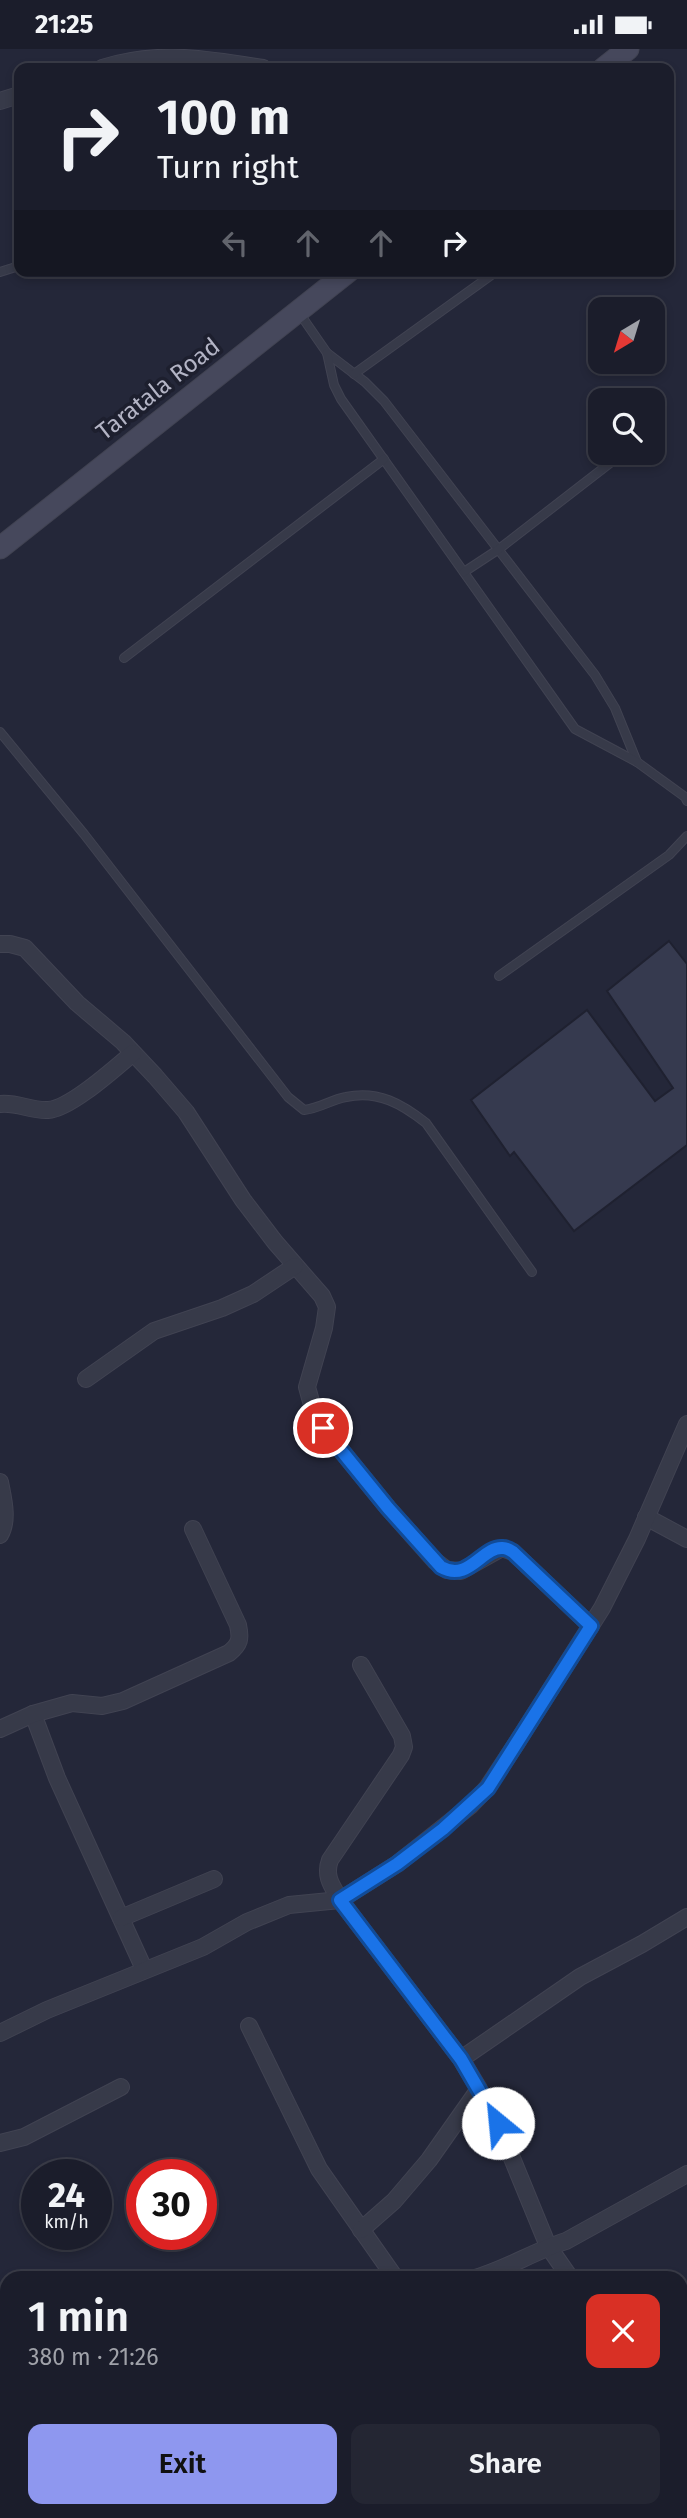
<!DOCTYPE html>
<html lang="en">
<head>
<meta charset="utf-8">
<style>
	:root { --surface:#1b1d2b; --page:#242633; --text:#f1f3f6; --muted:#a0a2a9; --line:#393b47; --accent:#8e97ef }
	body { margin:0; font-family:"Fira Sans",sans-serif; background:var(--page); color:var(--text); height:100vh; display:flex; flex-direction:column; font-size:26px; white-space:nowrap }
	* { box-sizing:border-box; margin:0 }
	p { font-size:23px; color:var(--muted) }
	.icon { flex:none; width:38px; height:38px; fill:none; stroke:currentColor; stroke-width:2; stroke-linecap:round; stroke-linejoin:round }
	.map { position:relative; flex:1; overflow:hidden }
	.sheet { position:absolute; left:0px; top:2222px; width:688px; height:247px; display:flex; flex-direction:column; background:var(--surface); border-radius:21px 21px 0 0; box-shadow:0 4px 10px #0003,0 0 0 2px var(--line) }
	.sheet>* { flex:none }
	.top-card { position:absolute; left:14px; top:14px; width:660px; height:214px; border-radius:14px; box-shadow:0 4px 10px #0003,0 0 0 2px var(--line); background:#1b1d2b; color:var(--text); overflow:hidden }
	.needle { width:46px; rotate:218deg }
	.fabs { position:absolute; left:588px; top:248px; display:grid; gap:14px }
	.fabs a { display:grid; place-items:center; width:77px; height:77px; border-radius:14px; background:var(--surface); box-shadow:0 4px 10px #0003,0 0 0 2px var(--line); font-size:35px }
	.speed { position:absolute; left:21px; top:2110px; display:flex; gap:14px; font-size:35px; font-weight:700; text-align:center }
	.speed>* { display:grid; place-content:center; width:91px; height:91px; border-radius:50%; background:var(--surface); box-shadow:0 4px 10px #0003,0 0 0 2px var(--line); line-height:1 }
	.speed small { font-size:18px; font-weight:400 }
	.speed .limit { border:10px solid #d22; background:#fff; color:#111 }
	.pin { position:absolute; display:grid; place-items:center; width:60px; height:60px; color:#fff; margin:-30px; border:4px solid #fff; border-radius:50%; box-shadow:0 2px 7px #0007 }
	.me { position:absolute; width:77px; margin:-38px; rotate:332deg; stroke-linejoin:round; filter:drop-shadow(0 0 5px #0008) }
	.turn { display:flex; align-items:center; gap:24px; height:147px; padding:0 28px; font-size:32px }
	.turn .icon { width:91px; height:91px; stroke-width:2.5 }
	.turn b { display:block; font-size:49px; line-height:60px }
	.lanes { display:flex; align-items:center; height:66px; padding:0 28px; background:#0003; justify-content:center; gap:35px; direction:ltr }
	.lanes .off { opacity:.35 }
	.round { display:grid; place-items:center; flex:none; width:74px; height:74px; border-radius:14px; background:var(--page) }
	.head { display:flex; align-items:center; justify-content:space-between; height:119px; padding:0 28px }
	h1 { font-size:42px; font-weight:600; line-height:52px }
	.action { display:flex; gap:14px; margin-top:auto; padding:14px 28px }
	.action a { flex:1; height:80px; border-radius:14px; background:var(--accent); color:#111; font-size:28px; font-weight:600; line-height:80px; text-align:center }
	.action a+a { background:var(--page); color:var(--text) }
	.status { display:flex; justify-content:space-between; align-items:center; height:49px; padding:0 35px; background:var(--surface); direction:ltr }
	.status svg { height:19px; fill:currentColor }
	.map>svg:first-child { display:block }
</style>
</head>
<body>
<div class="status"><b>21:25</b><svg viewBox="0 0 49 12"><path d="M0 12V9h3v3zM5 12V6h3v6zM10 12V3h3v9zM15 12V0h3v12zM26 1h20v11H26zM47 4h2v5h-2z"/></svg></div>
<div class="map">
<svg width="687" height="2469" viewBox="0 0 687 2469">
	<rect width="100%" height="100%" fill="#242739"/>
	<!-- building -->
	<path fill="#363a4f" stroke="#1f2130" stroke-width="2" d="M669,892L687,915V1096L574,1182L514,1103L510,1107L471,1051L587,961L655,1052L673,1039L607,942Z"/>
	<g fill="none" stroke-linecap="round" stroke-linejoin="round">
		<!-- lane casing -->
		<g stroke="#414352" stroke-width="10">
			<g id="lane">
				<path d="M0,223L19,217"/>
				<path d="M300,265L327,304L365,333L384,352L595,626L615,659L637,713"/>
				<path d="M327,304L334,336L341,350L575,680L637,713L685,748L687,752"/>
				<path d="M354,325L497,222"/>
				<path d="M653,381L655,379"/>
				<path d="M464,523L499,500L623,404"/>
				<path d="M124,609L384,410"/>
				<path d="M0,683L84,785L288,1048L304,1061C321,1059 330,1051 346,1048C378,1041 402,1055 426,1074L532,1223"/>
				<path d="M499,927L669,806L687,787"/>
			</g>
		</g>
		<!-- street casing -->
		<g stroke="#414352" stroke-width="18">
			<g id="street">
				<path d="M102,19C159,1 206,10 263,19"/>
				<path d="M0,52L19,46"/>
				<path d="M0,895H10L25,899L77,954L123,993L155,1027L186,1063L243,1151L275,1193L322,1247L327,1258L324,1279L307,1338L312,1356L323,1379L388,1459L435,1512L447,1521L461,1522L502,1499L513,1503L591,1577"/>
				<path d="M0,1055C17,1053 31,1062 48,1061C70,1060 115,1019 133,1004"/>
				<path d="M86,1330L154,1282L222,1259L253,1245L295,1217"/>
				<path d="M0,1433C3,1449 9,1471 0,1486"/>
				<path d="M646,1468L687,1490"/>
				<path d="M361,1616L402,1687L404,1698L401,1706L330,1811C324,1827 332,1837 340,1851L461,2010L479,2040L498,2075L548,2197L571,2230"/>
				<path d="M33,1665L57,1729L144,1920"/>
				<path d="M0,1680L33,1665L72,1654L102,1657L123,1652L229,1604C240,1595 241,1590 238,1576L193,1480"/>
				<path d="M121,1869L214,1830"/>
				<path d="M249,1977L319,2120L396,2230"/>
				<path d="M0,1984L47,1961L203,1898L247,1873L289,1856L340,1851L397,1815L470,1757L487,1739L516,1695L602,1559L637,1490L687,1375"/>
				<path d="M461,2010L580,1928L642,1895L687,1868"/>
				<path d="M0,2094L24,2088L121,2038"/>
				<path d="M361,2181L394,2152L429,2111L479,2040"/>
				<path d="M472,2230C505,2221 534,2202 566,2192L687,2125"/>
				<path d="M0,2245L7,2264"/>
				<path d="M681,2395L687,2405"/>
				<path d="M0,2398L7,2394"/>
				<path d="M117,2469L118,2462"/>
				<path d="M517,2469L528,2462"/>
			</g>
		</g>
		<!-- secondary casing -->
		<g stroke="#414352" stroke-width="23">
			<g id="secondary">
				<path d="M604,19L628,0"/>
				<path d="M0,499L349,222"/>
			</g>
		</g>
		<!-- lane -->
		<use href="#lane" stroke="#373a49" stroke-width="8"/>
		<!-- street -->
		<use href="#street" stroke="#373a49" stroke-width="16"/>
		<!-- secondary -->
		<use href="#secondary" stroke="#46485c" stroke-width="21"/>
	</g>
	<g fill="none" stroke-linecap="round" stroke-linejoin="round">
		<!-- route casing -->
		<g stroke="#114b97" stroke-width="18">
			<path id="route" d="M323,1379L388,1459L441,1518C469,1534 482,1497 503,1499C506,1499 510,1501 513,1503L591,1577L488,1739L443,1780L397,1815L340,1851L461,2010L498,2074"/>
		</g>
		<!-- route -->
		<use href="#route" stroke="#1a73e8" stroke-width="12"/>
	</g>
	<g text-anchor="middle" stroke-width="7" stroke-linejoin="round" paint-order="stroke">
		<!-- street labels -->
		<g font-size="24" fill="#b3b4c5" stroke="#1d1f2e">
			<text transform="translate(158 340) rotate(-38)" y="8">Taratala Road</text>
		</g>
	</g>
</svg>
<div class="fabs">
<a><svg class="needle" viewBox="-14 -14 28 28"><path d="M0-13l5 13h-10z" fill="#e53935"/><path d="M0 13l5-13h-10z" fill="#a0a2a9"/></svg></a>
<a><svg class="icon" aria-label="search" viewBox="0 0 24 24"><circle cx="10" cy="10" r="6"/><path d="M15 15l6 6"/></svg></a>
</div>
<div class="speed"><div>24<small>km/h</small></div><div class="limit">30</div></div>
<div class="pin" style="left:323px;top:1379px;background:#d93025"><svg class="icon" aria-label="arrive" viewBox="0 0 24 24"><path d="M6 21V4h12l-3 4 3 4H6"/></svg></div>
<svg class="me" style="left:498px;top:2074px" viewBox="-20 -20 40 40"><circle r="19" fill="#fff"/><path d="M0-13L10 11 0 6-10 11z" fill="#1a73e8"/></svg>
<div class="top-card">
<div class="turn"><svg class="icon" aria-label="right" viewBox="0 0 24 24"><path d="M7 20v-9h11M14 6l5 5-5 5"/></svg><div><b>100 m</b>Turn right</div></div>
<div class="lanes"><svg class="icon off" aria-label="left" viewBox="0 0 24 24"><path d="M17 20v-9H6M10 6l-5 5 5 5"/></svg><svg class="icon off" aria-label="ahead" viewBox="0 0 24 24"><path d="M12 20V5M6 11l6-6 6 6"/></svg><svg class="icon off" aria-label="ahead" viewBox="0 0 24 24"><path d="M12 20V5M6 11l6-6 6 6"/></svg><svg class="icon" aria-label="right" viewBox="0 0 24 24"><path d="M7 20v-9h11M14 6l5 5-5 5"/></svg></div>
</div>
<section class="sheet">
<div class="head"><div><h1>1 min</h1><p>380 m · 21:26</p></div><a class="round" style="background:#d93025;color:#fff"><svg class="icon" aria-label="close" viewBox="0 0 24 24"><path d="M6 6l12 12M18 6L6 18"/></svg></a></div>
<div class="action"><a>Exit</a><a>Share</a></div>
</section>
</div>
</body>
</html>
